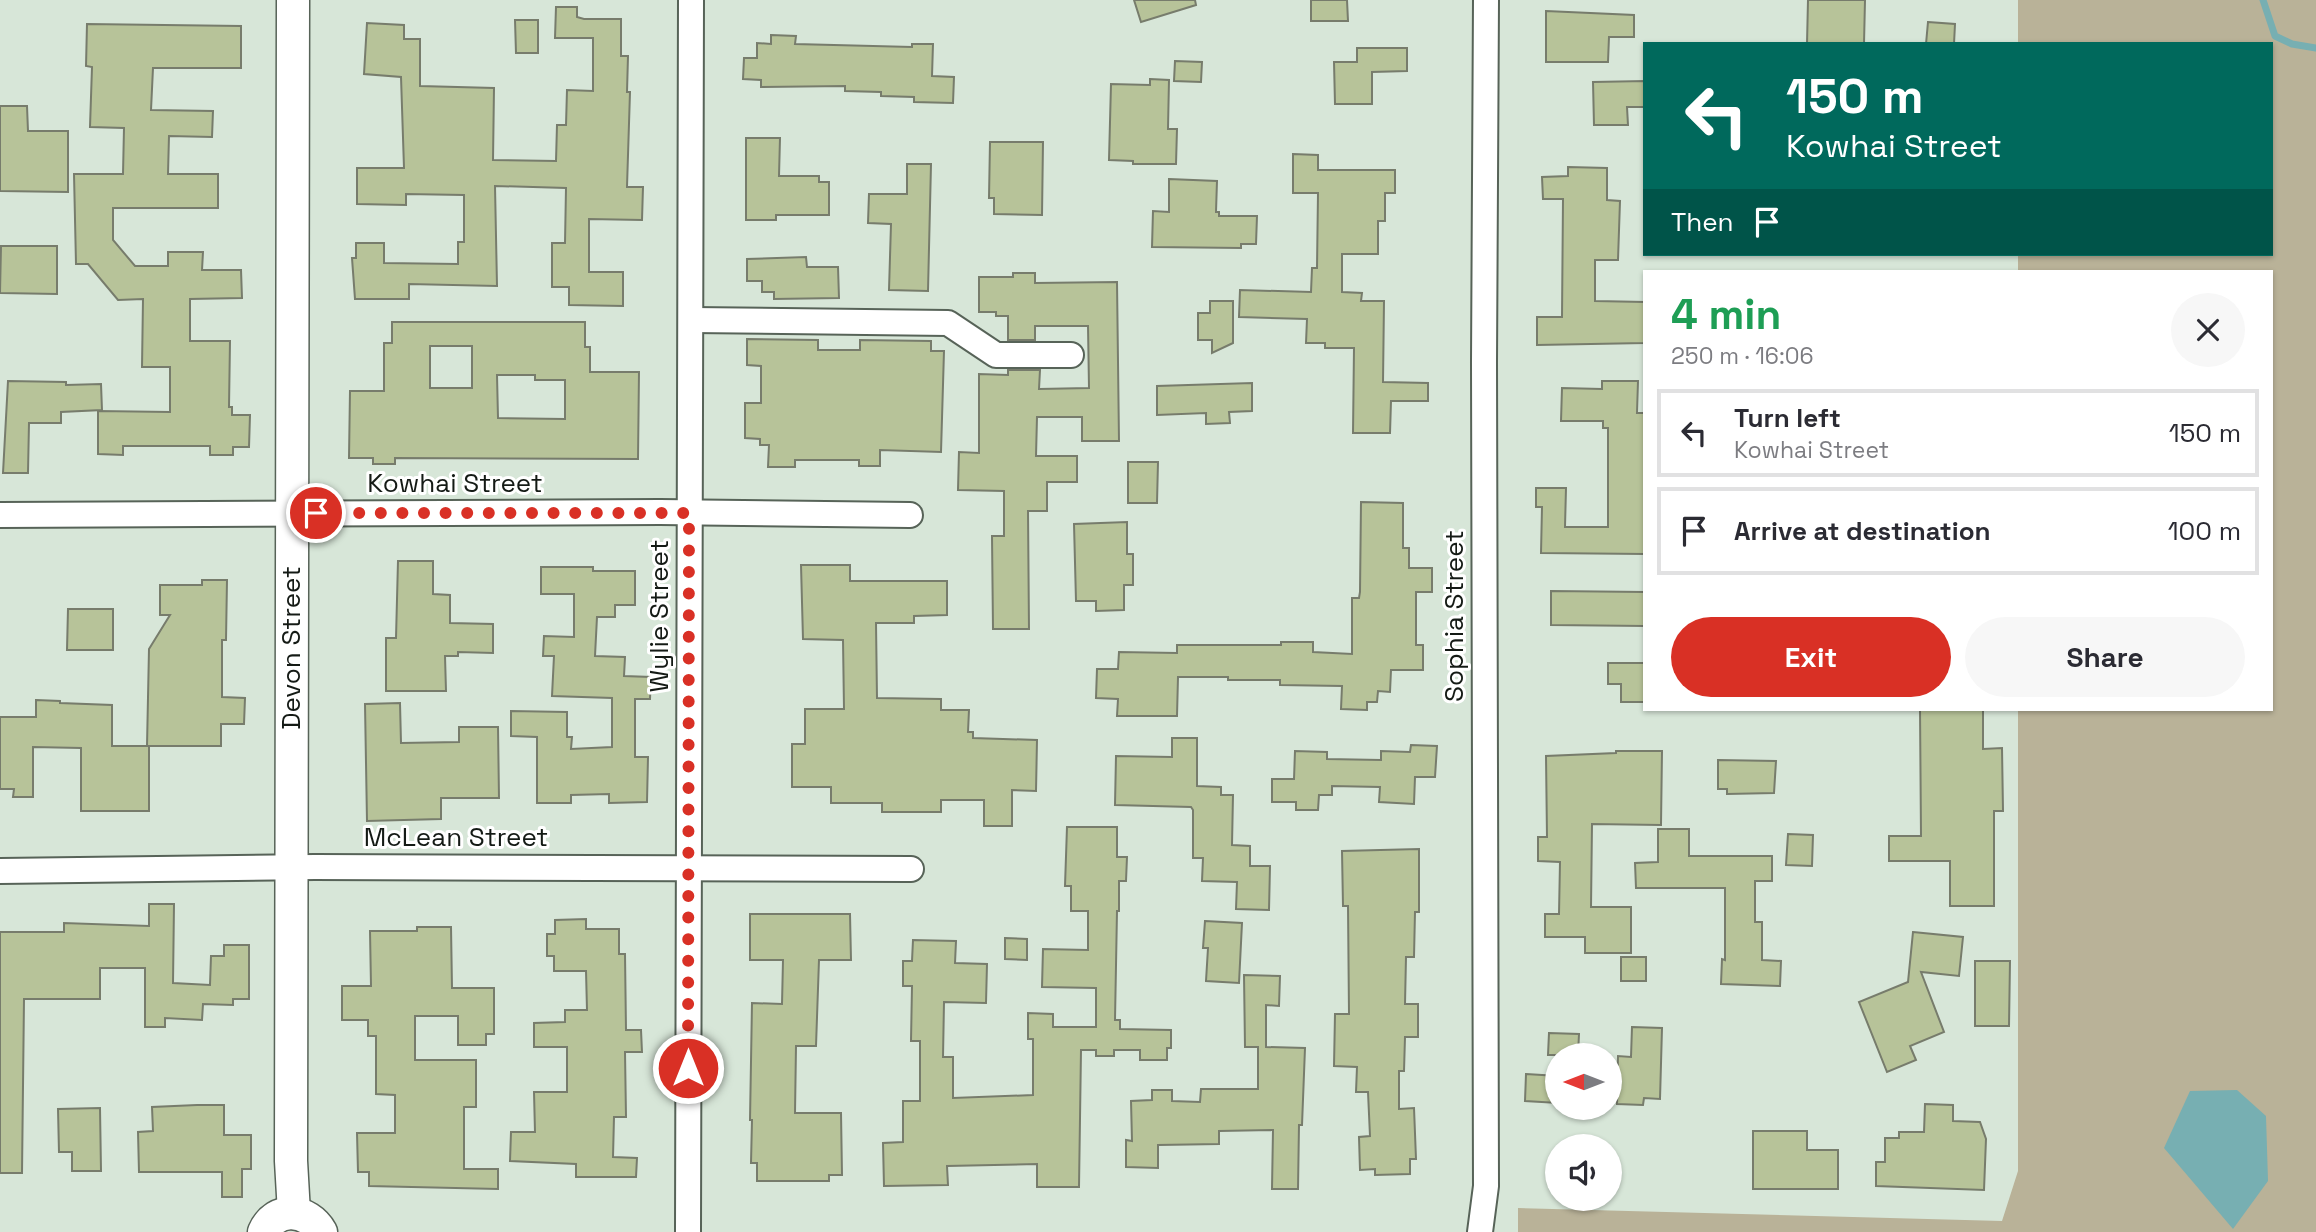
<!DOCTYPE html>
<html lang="en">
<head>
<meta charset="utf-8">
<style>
	:root { --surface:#fff; --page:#f7f7f7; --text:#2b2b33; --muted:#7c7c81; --line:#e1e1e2; --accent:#d93025 }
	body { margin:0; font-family:"Space Grotesk",sans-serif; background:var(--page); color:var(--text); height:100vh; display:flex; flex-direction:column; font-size:26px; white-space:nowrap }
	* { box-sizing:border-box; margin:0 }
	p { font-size:23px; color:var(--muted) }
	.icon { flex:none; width:38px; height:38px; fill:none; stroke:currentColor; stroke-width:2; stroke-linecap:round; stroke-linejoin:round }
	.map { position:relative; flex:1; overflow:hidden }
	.details { position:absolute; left:1643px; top:270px; width:630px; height:441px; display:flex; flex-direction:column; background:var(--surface); border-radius:0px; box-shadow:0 2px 5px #0004 }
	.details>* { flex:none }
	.hud { position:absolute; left:1643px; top:42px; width:630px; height:214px; border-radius:0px; box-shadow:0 2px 5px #0004; background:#00695c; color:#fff; overflow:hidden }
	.needle { width:46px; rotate:270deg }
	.tools { position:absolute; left:1545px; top:1043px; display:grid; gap:14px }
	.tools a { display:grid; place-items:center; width:77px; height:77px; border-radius:50%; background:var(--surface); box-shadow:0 2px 5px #0004; font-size:35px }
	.pin { position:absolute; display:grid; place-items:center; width:60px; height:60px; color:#fff; margin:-30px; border:4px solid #fff; border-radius:50%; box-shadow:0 2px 7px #0007 }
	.me { position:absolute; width:77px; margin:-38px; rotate:0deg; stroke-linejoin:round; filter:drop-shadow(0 0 5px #0008) }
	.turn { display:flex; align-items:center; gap:24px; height:147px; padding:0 28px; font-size:32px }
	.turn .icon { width:91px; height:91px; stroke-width:2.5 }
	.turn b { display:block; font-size:49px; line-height:60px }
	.then { display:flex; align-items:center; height:66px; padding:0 28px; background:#0003; gap:14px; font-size:26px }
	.round { display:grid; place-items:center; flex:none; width:74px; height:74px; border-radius:37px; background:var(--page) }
	.headline { display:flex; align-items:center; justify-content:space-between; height:119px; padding:0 28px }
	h1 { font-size:42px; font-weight:700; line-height:52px; color:#1e9e55 }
	.cta { display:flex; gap:14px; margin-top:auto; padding:14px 28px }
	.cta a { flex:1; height:80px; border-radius:42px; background:var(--accent); color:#fff; font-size:28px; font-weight:700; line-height:80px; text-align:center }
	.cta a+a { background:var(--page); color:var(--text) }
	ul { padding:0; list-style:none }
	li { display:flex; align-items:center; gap:21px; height:88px; margin:0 14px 10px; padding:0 14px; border:4px solid var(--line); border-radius:0px }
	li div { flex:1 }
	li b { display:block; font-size:26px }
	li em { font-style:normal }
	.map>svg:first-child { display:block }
</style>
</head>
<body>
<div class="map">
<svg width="2316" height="1232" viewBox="0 0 2316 1232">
	<rect width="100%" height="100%" fill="#d7e6d8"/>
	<!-- green -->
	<path fill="#b9b298" d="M2018,0H2316V1232H1518V1208L2002,1221L2018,1171V709H2272V271H2018V254H2272V44H2018Z"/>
	<!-- water -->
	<path fill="#77afb2" d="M2237,1090L2266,1116L2268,1181L2233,1229L2164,1148L2190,1091Z"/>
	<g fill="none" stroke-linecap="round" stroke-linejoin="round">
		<!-- stream -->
		<path stroke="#77afb2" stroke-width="7" d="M2263,0L2275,36L2292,44L2316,48"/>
	</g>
	<!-- building -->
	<g fill="#b7c399" stroke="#777c6c" stroke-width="2" fill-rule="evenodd">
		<path d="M1134,0H1195L1196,5L1141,22Z"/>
		<path d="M1311,0H1347L1348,21H1311Z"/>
		<path d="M1808,0H1865L1864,44H1807Z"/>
		<path d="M556,7H577V17L584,19H621V56H628L627,92H630L627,187H643L642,220L589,219V272H623V306L569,305V287H552V243H565L566,188L495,186L497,286L409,284V299H355L352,258H356V243H384V263L458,264V242H464V195L406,194V205L357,204V168H404L401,77L364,74L367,23L404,25V39H420V86L494,88L493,160L556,161L557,125H566L567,90L593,91V38H555Z"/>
		<path d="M1546,11L1634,15V37H1609L1608,62H1546Z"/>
		<path d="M515,20H538V53H516Z"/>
		<path d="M1928,22L1955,24L1954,44H1926Z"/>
		<path d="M87,24L241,26V68H153L151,110L213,111L212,137L169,136L168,174H218V208H113V240L135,266H168V252H203L202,270H241L242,298L190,299V341H230L229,407H232V415H250L249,447H233V455H210V446H123V455L98,454V411L170,412V367H142L143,299L118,300L88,264H76L74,174H123L124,128L90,127L92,67L86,66Z"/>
		<path d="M771,35L796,36L795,44L912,47V44H933L932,76L954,77L953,103L914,102V97L881,96V92L845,91V86L761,87V80L743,79L744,58H757V43L771,44Z"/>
		<path d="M1357,48H1407V71L1372,72V104H1335L1334,62H1357Z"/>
		<path d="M1175,61L1202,62L1201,82L1174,81Z"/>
		<path d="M1150,79L1169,80L1168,129H1177L1176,164H1133V161L1109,160L1111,84L1150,85Z"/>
		<path d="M1645,81V107H1627L1628,125H1594L1593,82Z"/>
		<path d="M0,106H27L28,131H68V192L0,191Z"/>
		<path d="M746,138H780L779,176H819V182H829V215H776V220H746Z"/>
		<path d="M990,142H1043L1042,215L994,214V198H989Z"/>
		<path d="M1293,154L1318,155V170H1395V193H1385V221H1378V254H1342V292L1362,293L1361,301H1384L1383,382L1428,383V401H1391L1390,433H1353L1354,348H1325V343H1306L1307,319L1239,317L1240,290L1311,292L1312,268H1317L1318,193H1293Z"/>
		<path d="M907,164H931L928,291L889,290L891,224L868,223L869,194H907Z"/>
		<path d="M1568,167L1607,168V200L1620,201L1618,260H1595V301L1645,302V343L1537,345V317H1562L1563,199H1543L1542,177L1568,176Z"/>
		<path d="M1169,179L1217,181L1216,212H1219V216H1257L1256,244H1241V248L1152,247L1153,211L1169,212Z"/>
		<path d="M1,246H57V294L0,293Z"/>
		<path d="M806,257L807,267H838L839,298L774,299V292H762V281H747V259Z"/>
		<path d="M1013,273H1035V283L1117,282L1119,441H1082V417H1037L1036,456H1077V482H1047V511H1028L1029,629H993L992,536H1004V491L958,490L959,452L979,453V374L1008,375V370H1040L1039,389L1089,388L1088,326H1035V340H1008V316H996V312H979V277H1013Z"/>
		<path d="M1210,301H1233V343L1212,353V340H1198V313H1210Z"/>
		<path d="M392,322H585V347H590V372H639L638,459L395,458V464H373V458H349L350,391H384V343H392ZM430,346H472V388H430ZM497,375H535V380H565V419L498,418Z"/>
		<path d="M747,339L818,340V350H860V340L931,341V351H944L941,452L880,450V466H859V460H795V467H768L769,445H760V439L745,438V403H761V366L747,365Z"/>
		<path d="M8,381L66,382V385L101,384L102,410L61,412V423H29L28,473H3Z"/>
		<path d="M1602,381H1638L1637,413H1645V554L1541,553L1542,507H1536V488H1566L1565,527H1608V428H1603V421H1561L1562,388L1602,389Z"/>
		<path d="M1252,383V411L1229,412L1230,423L1206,424V413L1157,415V386Z"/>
		<path d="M1128,462H1158L1157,503H1128Z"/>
		<path d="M1361,502L1403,503V548H1409V568H1432V592H1416V645H1423V670H1391L1390,692L1378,691L1377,702H1367V710L1341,709L1342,686L1280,685V680H1228V677H1178L1177,716H1117L1118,699L1096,698L1097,669H1118L1119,652L1177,653V645H1281V642H1313V652L1352,654V598H1359L1360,592Z"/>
		<path d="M1127,522V554H1133V585H1124V610L1096,611V601H1076L1074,524Z"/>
		<path d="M398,561H433V594L450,595V623L493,624V653L458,652V656H445L446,691H386V638H396Z"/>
		<path d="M801,565H850V581H947V615L914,616V623H876L877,698L941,699V710H969L968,732H973V738L1037,740L1036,791L1012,790V826H984V800H941V812H882V803H831V787H792V744H805V709H844L843,640L803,639Z"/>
		<path d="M541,567H593V571H635V605H615V617H597L595,656L625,657L624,676L651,677L650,699H635V757H648L647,802L609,803V794L571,795V803H537V737L511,736V711L567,712V737H572L571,749L612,747V698L552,696L554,656H543L544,636L574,637V594H541Z"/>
		<path d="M202,580H227L226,640H222V697L245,698L244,724H221V746H147L149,649L170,615H160V585H202Z"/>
		<path d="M1551,591L1645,592V626L1551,625Z"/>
		<path d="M68,609H113V650H67Z"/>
		<path d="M1608,663H1645V702H1621V684H1608Z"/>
		<path d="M36,700L60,701V703L112,705V746H149V811H81V748L33,747V797H13L14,789H0V717H36Z"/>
		<path d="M400,703L401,743L459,742V727H498L499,798H441V819L367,821L365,704Z"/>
		<path d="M1920,709H1983V749L2002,748L2003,811H1994V906H1950V861H1889V836H1921Z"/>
		<path d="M1172,738H1197V786L1221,787V795H1233L1232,845L1250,846V866H1270L1269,910L1236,909L1237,882L1202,881L1203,858H1193V810L1191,807L1115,805L1116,756L1172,757Z"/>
		<path d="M1411,745L1437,746L1435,777H1415L1414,804L1379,802L1380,787L1332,786V795H1319L1318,810H1296V802H1272V779H1294L1295,751L1327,752V759L1381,760V751L1410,752Z"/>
		<path d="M1616,751H1662L1661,825L1592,824L1591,907H1631V953H1585V937H1545V914H1559L1560,862L1538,861V837H1547L1546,756L1616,753Z"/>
		<path d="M1718,760L1776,761L1774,793L1727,794V789H1718Z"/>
		<path d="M1067,827H1117V857H1127L1126,881H1119V911H1117L1115,1020H1120V1029L1171,1030V1048H1167V1060H1140V1050H1114V1056H1096V1050H1081L1079,1187H1037V1164L947,1166L948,1185L884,1186L883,1143L903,1142V1101H920V1041H911L912,986H903V961H912L913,940L956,941L955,963L987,964L986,1003L944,1002L943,1057H953V1098L1033,1095V1039H1028V1013L1053,1014V1027H1096V988L1042,987L1043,949L1088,950V911H1071V886H1065Z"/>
		<path d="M1658,829H1689V856H1772V881H1755V922H1762V960L1781,961L1780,986L1721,984L1722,959L1725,960V888H1636L1635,863L1658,862Z"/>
		<path d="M1788,834L1813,835L1812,866L1786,865Z"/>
		<path d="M1419,849V912H1415L1414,957H1406L1405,1004H1418V1037H1405L1404,1071H1399V1109L1414,1108L1416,1159H1410V1174L1375,1175V1169L1360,1170L1359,1137L1370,1136L1368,1092H1356L1357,1067L1334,1066L1335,1014H1349L1348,906H1343L1342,851Z"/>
		<path d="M149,904H174L173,983L210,985L211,956H224V945H249V999H233V1005L203,1004L202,1020L165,1018V1027H145V968H100V999H24L22,1173H0V932H64V923L149,926Z"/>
		<path d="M750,914H850L851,960H819L816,1046H796L795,1113H841L842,1175H829V1181H757V1163H751L752,1120H750L752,1003L782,1004L783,960H750Z"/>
		<path d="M586,919V929H619V954H625L626,1030H641L642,1052H625L626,1117H614L613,1157L637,1158L636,1177H576V1164L510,1161L511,1132H535L534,1092H567V1047H534V1023L565,1022V1010H587L586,971H554V956H547V934H555V920Z"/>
		<path d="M1205,921L1242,923L1239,983L1206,981L1208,948H1203Z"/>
		<path d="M417,927H451L452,988H494V1034H486V1045H458V1016H415V1060H476V1107H464V1169H498V1189L369,1186V1172H358L357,1133H395V1095L376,1094V1036H368V1020H342V986H371L370,931H417Z"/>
		<path d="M1913,932L1963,937L1959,976L1921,972L1944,1032L1910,1046L1916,1060L1887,1072L1859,1002L1908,982Z"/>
		<path d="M1005,938L1027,939V960L1005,959Z"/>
		<rect x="1621" y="957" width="25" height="24"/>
		<path d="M1975,961H2010L2009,1026H1975Z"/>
		<path d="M1244,975L1280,976L1279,1006L1266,1005V1047L1305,1048L1302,1125H1299L1298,1189H1272L1273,1130L1219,1131V1144L1158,1145V1168L1126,1167V1140L1132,1141L1131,1101L1152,1100V1090H1172V1101L1200,1102L1201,1089H1258V1047H1245Z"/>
		<path d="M1632,1027L1662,1028L1660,1099L1644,1098L1643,1105L1617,1104L1618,1056L1631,1057Z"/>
		<path d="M1549,1033L1579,1034L1578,1055H1548Z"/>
		<path d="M1526,1074L1558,1076V1103L1525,1101Z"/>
		<path d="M1925,1104L1953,1105V1121L1980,1122L1986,1139L1984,1190L1876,1186V1162H1885V1138H1899V1132H1924Z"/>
		<path d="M197,1105H224V1135H251V1169H242V1197H222V1172H139L138,1132L153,1131L152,1107Z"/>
		<path d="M100,1108L101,1171H72V1152H59L58,1109Z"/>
		<path d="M1753,1131H1807V1150H1838V1189H1753Z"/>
	</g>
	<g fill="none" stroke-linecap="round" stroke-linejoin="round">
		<!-- minor casing -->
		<g stroke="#576358" stroke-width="28">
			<g id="minor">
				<path d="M692,320L948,323L996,355H1071"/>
				<path d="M0,515L660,512L910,515"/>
				<path d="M0,871L315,867L911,869"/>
				<path d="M688,1232L691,0"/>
				<path d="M1480,1232L1486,1186L1484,363L1486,0"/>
			</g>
		</g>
		<!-- major casing -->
		<g stroke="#576358" stroke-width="35">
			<g id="major">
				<path d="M293,0L291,1161L294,1213"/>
				<path d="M264,1232C276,1205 308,1209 321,1232"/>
			</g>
		</g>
		<!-- minor -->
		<use href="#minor" stroke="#fff" stroke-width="24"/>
		<!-- major -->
		<use href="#major" stroke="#fff" stroke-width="32"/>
	</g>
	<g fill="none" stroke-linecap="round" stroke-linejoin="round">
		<!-- route -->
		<path stroke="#d93025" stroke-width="12" stroke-dasharray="0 21.6" d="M316,513H689L688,1068"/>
	</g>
	<g text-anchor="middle" stroke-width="6" stroke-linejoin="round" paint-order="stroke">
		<!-- street labels -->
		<g font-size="26" fill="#141a15" stroke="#fff">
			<text x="455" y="492">Kowhai Street</text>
			<text transform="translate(659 616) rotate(-90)" y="9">Wylie Street</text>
			<text transform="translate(1454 616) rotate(-90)" y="9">Sophia Street</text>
			<text transform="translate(291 648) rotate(-90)" y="9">Devon Street</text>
			<text x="456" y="846">McLean Street</text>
		</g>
	</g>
</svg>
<div class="tools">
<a><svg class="needle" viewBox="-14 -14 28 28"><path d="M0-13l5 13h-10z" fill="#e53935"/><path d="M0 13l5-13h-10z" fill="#7c7c81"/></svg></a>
<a><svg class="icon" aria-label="sound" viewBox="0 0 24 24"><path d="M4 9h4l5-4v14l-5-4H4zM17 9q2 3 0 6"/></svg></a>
</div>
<div class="pin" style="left:316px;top:513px;background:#d93025"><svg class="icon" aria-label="arrive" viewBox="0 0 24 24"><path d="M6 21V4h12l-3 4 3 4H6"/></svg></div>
<svg class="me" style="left:688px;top:1068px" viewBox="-20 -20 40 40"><circle r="17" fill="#d93025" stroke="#fff" stroke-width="3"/><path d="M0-11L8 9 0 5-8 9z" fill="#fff"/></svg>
<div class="hud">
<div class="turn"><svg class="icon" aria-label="left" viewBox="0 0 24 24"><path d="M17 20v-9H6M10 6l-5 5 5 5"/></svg><div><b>150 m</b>Kowhai Street</div></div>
<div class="then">Then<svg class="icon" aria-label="arrive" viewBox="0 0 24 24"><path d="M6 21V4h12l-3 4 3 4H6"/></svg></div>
</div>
<section class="details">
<div class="headline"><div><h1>4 min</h1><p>250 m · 16:06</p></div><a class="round"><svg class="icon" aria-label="close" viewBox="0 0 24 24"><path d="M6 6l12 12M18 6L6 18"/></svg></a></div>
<ul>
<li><svg class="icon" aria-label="left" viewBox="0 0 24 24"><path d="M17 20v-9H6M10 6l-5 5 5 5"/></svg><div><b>Turn left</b><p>Kowhai Street</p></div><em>150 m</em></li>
<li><svg class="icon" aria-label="arrive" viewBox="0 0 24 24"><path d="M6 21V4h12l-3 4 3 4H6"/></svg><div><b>Arrive at destination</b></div><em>100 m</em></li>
</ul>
<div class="cta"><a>Exit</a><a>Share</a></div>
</section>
</div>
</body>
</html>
